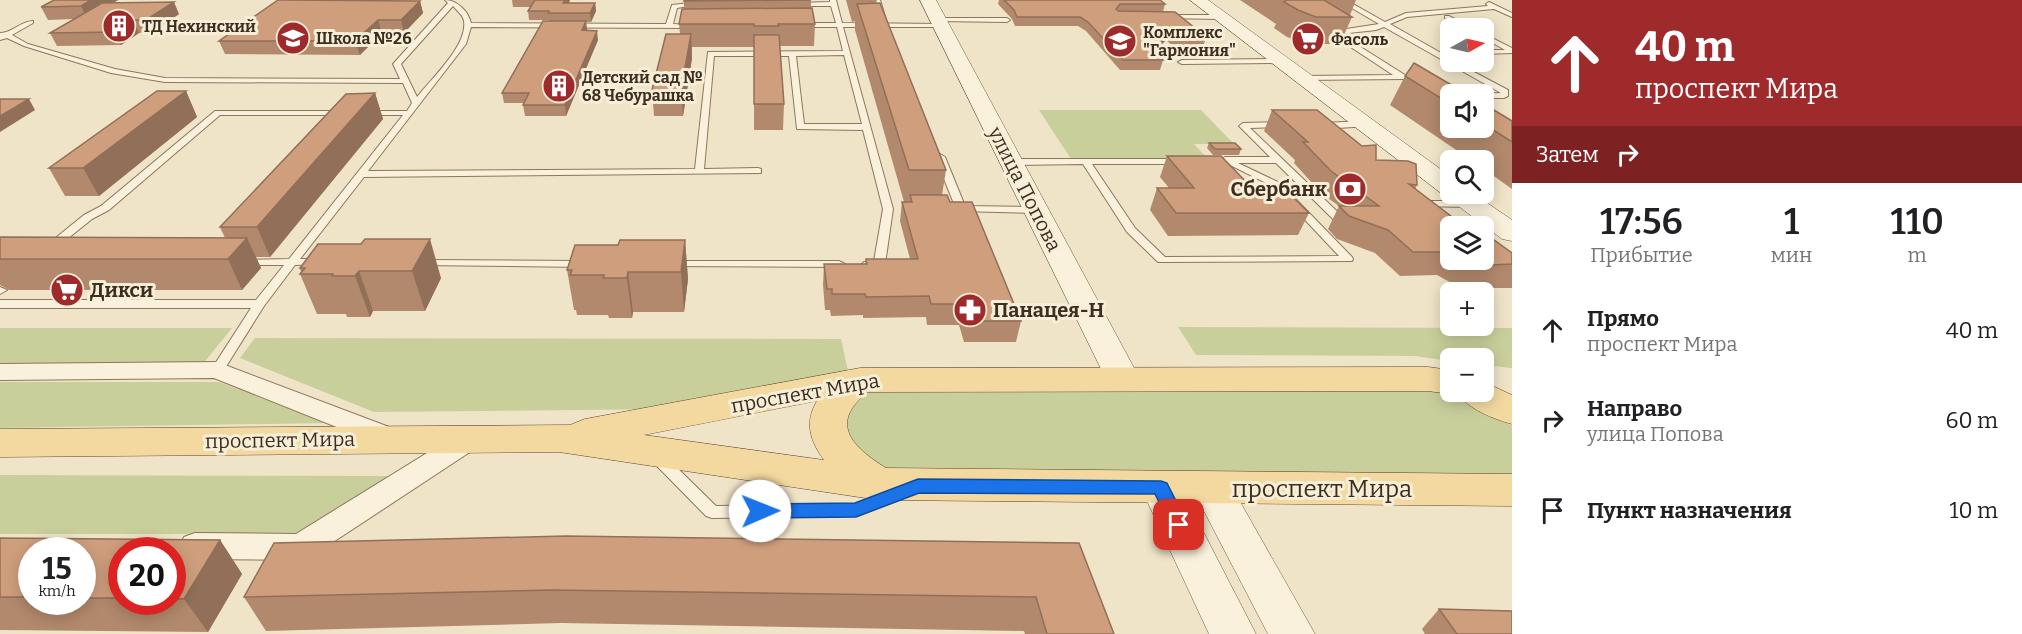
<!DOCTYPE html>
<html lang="ru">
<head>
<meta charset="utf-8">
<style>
	:root { --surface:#fff; --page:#f2f2f2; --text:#202124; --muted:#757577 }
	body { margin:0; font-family:Bitter,serif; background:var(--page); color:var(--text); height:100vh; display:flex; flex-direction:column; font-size:22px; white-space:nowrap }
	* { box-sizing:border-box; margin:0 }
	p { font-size:20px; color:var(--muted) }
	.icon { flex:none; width:33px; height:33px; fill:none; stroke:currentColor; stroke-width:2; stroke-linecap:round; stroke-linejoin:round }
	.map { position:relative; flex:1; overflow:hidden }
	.panel { display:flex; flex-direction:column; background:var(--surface); width:510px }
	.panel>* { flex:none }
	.top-card { background:#9e2a2b; color:#fff; overflow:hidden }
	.needle { width:39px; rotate:82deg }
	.fabs { position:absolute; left:1440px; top:18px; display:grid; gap:12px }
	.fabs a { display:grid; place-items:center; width:54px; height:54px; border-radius:9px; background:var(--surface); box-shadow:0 3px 15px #0003; font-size:30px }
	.speed { position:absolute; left:18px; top:537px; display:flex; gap:12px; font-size:30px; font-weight:700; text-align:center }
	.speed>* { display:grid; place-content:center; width:78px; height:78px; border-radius:50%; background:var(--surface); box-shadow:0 3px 15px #0003; line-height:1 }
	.speed small { font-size:15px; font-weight:400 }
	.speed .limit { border:9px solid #d22; background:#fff; color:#111 }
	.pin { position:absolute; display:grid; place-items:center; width:51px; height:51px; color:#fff; margin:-26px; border-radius:12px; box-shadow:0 3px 9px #0006 }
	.me { position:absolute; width:66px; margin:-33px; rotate:89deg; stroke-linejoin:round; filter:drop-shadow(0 0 4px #0008) }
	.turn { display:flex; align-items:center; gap:21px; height:126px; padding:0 24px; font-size:27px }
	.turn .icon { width:78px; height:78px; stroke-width:2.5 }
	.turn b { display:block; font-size:42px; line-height:51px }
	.then { display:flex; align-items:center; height:57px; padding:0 24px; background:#0003; gap:12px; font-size:22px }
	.eta { display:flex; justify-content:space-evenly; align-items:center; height:102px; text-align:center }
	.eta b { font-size:36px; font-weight:600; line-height:42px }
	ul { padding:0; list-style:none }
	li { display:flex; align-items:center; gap:18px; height:90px; padding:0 24px }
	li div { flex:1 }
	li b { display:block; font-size:22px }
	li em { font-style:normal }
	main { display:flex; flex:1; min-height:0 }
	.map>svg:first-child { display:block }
</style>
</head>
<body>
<main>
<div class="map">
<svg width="1512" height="634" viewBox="0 0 1512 634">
	<rect width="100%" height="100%" fill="#f0e4c8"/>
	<!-- green -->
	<g fill="#c9cf9b">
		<path d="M1039,110H1201L1234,144H1194L1208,159H1071Z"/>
		<path d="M1178,327L1512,328V368L1484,365V358H1450V361L1415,356L1196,355Z"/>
		<path d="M0,328H232L202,365H0Z"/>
		<path d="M255,338L841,339L848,371L673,409L374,412L240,358Z"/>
		<path d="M0,382H219L328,423L0,428Z"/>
		<path d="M1436,388L1476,401L1512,426V477L891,474L848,444L842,415L865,390Z"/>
		<path d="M0,475L397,476L300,534H0Z"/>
	</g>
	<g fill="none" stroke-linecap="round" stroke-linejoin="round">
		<!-- lane casing -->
		<g stroke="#8d765c" stroke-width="2">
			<g id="lane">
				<path d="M445,0C457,0 468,11 471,23L666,24L672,5L698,2L701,4L677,8L673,24L696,25L697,26L694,28L471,27L466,44L368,171L695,169L708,52L843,51L837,27H798L795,25L798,23H836L831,6H796L794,5V3L830,2V0H836L842,23L943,24V26L941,27H843L893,209L885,264C880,269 867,269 862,264L864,262L874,261L883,209L863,130L797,129L789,56H714L704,169L758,168L761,169V173L364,177L300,259H320L325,262L324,264L295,265L264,306L222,373L217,374L211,370L251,308H0V300H256L284,265H244L239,262L240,260L289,259L403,115H362V111H407L412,103L403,83L165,82L111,73L24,46L7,38L0,40V33C12,33 21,21 33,21V23L12,35L28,44L115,69L165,78L400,79L393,64L448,3ZM453,6C457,11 463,15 464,21C468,45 431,79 417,97L401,64ZM844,55L862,124H804L796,56Z"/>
				<path d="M874,0H880L886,20L881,19Z"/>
				<path d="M1338,0H1346L1385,22L1406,13L1488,6L1486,4L1489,2L1512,13V17L1494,9L1407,17L1390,24L1450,58V62H1455L1508,90V96L1504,98H1484V94H1481L1501,93L1384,27L1376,30L1340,34L1405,75V79L1300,80L1299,78L1303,76L1393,75L1331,34V32L1333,31L1379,24Z"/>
				<path d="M1165,15H1220L1223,17L1220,19L1163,18V16Z"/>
				<path d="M1445,16H1449L1471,28H1464L1445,18Z"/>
				<path d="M939,18H1007L1010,20L1007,22L937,21V19Z"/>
				<path d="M1484,34L1512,48V53L1484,54V50H1505L1484,38Z"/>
				<path d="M1281,59L1285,61L1284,63L1182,64L1178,62L1182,60Z"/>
				<path d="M215,111H341L345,113L341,115H220L109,210L92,219L56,248H48L47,246L48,244L84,215L101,206Z"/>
				<path d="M1366,121L1370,124L1369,126L1322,129L1318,126L1322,123Z"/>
				<path d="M1281,122L1284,123V127L1250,128L1344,218V222H1336L1276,163H1238L1280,183L1352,257L1353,259L1352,261L1158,262L1127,232L1083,164L1012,165L1007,162L1012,159H1184L1186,161L1181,164H1092L1135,228L1165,257L1339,256L1274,187L1220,160L1225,157H1270L1239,126L1243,123Z"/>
				<path d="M940,154L945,157L965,206L1036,207L1041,210L1036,213L957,211L935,157Z"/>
				<path d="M1419,201H1471L1476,204L1471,207L1415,206L1414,204Z"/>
				<path d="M421,260L584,261L590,264L584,267L417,265L415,263L417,261Z"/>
				<path d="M670,261H839L845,264L839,267L666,266L664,264Z"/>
				<path d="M0,287L7,290L0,294Z"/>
				<path d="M657,452L662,453L716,506L855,504L896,488L901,490L904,494L901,498L856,516L712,518L706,516L652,461L650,457L652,453Z"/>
			</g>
		</g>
		<!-- street casing -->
		<g stroke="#8d765c" stroke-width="2">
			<g id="street">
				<path d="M217,362L397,430L401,437L397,444L388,447L379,444L214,378L0,380V364Z"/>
				<path d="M470,429L479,432L483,439L479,446L312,556L301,560L195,559L184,555L180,546L184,537L195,533L296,534L461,432Z"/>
			</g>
		</g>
		<!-- secondary casing -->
		<g stroke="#6f573f" stroke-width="1">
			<g id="secondary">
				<path d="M920,0H936L1140,379L1135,387L1123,391L1111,387L1106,379Z"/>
				<path d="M1190,0H1208L1450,176V194H1474L1512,220V241L1502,239L1449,199L1446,194L1441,193Z"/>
				<path d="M1161,473L1175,477L1256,634H1209L1141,488L1147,477Z"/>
				<path d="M1212,473L1226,477L1315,634H1268L1192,488L1198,477Z"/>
			</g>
		</g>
		<!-- primary casing -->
		<g stroke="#5b4430" stroke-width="1">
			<path id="primary" d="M1428,367L1450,370V392H1484V382L1512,395V424C1494,419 1467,409 1457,392L1450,394L1428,391L868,392C828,423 852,447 886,468L1512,474V506L879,500L559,452L0,457V429L570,425L585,419L860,368ZM817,401C804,422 810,441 824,460L644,435Z"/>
		</g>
		<!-- lane -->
		<use href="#lane" fill="#faf1dc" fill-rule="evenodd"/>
		<!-- street -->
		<use href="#street" fill="#faf1dc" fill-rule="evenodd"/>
		<!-- secondary -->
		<use href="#secondary" fill="#faf1dc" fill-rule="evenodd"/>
		<!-- primary -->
		<use href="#primary" fill="#f3d9a0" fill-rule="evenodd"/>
	</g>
	<!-- wall -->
	<g fill="#b2896c" fill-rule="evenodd">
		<path d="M118,0L113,3L179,14L152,32L139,33L121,45L57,46L50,33L74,19L48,20L41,7Z"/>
		<path d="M512,0H570L569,3H595L596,11L591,22H586L587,31L598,40L566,116H525L523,105V103H504L502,93L549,21V20H529L528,11L530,7H513Z"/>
		<path d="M680,0H811V8L815,24L814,46H780L784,104L783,130H754V47H692V58L683,116H654L652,90L680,34L679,24L684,9V0Z"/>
		<path d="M846,0H877L876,3L946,170L942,195L950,202L1021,321L1016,342H964L959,325H927L926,317L863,318V315L831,316L830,310H825L823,285L824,264H865L866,259H910L900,221L902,202H904L855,30V21L852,22Z"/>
		<path d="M999,0H1160L1165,4L1163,12L1206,37L1203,47H1174L1166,40L1159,47H1155L1154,51L1163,60L1160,70H1120L1086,31L1078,26H1015L1012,19L998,4Z"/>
		<path d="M1240,0H1356L1350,15L1352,17L1340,44H1305L1287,37L1274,28L1276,24Z"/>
		<path d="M420,1L423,13L404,33H382L360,55L225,54L219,41Z"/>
		<path d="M1405,76L1450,94V128H1484V104L1512,121V189L1484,169V160H1471L1390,105Z"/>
		<path d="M186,91L197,117L99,196H65L49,168Z"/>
		<path d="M375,93L383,119L270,257H256L261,268L242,290H9L0,285V237L225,238L220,227Z"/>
		<path d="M1272,110L1376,160L1417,185L1415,189L1450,226V260H1484L1512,253V288H1476L1455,285L1437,275L1400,276L1375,253L1337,239L1328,229L1339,206L1321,193L1294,163L1295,160L1264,131Z"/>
		<path d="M1209,143L1241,149L1239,155H1213L1207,148Z"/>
		<path d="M1167,156L1252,188L1309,213L1298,235L1168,236L1150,210L1157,188H1169L1160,177Z"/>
		<path d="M685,240L688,279L684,312H633L632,318H609L608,315H577L576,310H574L567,270L618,245Z"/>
		<path d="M318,244L441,278L425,311H373L370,317H347L346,314H317L300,274L301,272L300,268Z"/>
		<path d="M0,538L220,540L242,574L208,632L0,630ZM32,550H82V602H32ZM122,550H172V602H122Z"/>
		<path d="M1079,543L1114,634H1025L1024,631L561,623L266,631L244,597Z"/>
		<path d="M1439,609L1512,634H1425L1422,629Z"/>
	</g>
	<!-- shaded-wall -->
	<g fill="#916f58">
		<path d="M91,0H118L87,19L81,6Z"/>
		<path d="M565,0H570L564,11L563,3Z"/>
		<path d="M420,1L423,13L404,33L401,20Z"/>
		<path d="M174,2L179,14L152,32L146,20Z"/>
		<path d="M595,3L596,11L591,22L590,13Z"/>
		<path d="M133,20L139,33L121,45L115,32Z"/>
		<path d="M378,20L382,33L360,55L355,41Z"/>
		<path d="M586,21L587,30H582Z"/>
		<path d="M1169,30L1166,40L1159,47L1162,37Z"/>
		<path d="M597,31L598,40L566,116L565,105Z"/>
		<path d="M691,34L692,58L683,116L681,90Z"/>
		<path d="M1157,42L1154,52L1151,48Z"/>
		<path d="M186,91L197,117L99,196L83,168Z"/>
		<path d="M375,93L383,119L270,257L257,227Z"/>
		<path d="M29,99L35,110L0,132V116Z"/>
		<path d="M247,238L261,268L242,290L228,259Z"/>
		<path d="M430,239L441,278L425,311L412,271Z"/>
		<path d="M685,240L688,279L684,312L681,272Z"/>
		<path d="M359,271L373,311L370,317L355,276Z"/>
		<path d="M628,272L633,312L632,318L627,278Z"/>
		<path d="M220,540L242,574L208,632L184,599Z"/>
	</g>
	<!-- building -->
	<g fill="#cf9f7d" stroke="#916f58" stroke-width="1.5">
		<path d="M54,0H91L81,6L41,7Z"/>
		<path d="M278,0H281L420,1L401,20H378L355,41H219Z"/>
		<path d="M535,0H565L563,3H595L590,13H548L549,11H528Z"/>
		<path d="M684,0H811L684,1Z"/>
		<path d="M1004,0H1160L1165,4H1120L1116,9L1118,11L1175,12L1206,37H1177L1169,30L1162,37H1152L1157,42L1151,48L1163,60H1123L1088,22L1080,17H1017L1014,10Z"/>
		<path d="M1287,0H1324L1352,17H1316L1298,10L1284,2Z"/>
		<path d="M174,2L146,20H133L115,32L50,33L102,3Z"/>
		<path d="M880,3L946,170H909L857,4Z"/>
		<path d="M812,8L815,24H778L779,26H754V24H679L682,9Z"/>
		<path d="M543,21H586L582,30L597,31L565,105H523L529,93H502Z"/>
		<path d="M666,34H691L681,90H652Z"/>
		<path d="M754,35H779L784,104H754Z"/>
		<path d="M1414,63L1467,94H1450V104L1405,76Z"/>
		<path d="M157,91H186L83,168H49Z"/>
		<path d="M375,93L257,227H220L346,94Z"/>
		<path d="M0,99H29L0,116Z"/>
		<path d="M1484,104L1512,121V142L1484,124Z"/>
		<path d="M1272,110H1317L1362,146L1376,145V160L1408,161L1416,164L1417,185L1409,184L1464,226H1450V252H1413L1388,230L1349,216L1339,206H1379L1331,171L1303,142H1308Z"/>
		<path d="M1209,143H1235L1241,149H1215Z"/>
		<path d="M1167,156H1221L1252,188H1284L1309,213H1176L1157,188H1194Z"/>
		<path d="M910,195H947L950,202H972L1021,321H969L963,304H931L929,296L866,297L865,294H832V289H827L824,264H867L866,259H918L902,202H912Z"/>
		<path d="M0,237L247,238L228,259H0Z"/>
		<path d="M1484,237L1494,240L1512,253V264L1491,265L1470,261L1467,260H1484Z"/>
		<path d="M365,239H430L412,271H359L355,276H332L333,274H300L305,268H300L318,244H361Z"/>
		<path d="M620,240H685L681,272H628L627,278H603L604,275H570L572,270H567L575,245H618Z"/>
		<path d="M566,536L1079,543L1114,634H1047L1036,597L552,590L244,597L274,543Z"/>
		<path d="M0,538L220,540L184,599H172V550H122V598H82V550H32V597H0Z"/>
		<path d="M1439,609L1512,611V634H1457Z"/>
	</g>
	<!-- route -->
	<path fill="#1a73e8" stroke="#114b97" stroke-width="1.5" d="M918,479L1161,481L1167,483L1188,525L1186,530L1179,533L1173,530L1155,494L919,493L856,517L760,518L754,516L751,511L754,506L760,504L855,503Z"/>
	<!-- icons -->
	<defs>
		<g id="building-disc" transform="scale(1.725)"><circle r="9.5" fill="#9e2a2b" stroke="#f7eed8"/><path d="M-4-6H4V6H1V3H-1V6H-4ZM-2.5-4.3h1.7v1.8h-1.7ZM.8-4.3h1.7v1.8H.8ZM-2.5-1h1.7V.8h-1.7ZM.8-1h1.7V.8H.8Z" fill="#fff"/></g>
		<g id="school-disc" transform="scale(1.725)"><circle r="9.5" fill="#9e2a2b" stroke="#f7eed8"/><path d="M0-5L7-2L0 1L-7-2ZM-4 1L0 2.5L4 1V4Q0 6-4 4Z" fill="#fff"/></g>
		<g id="supermarket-disc" transform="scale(1.725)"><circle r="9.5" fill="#9e2a2b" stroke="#f7eed8"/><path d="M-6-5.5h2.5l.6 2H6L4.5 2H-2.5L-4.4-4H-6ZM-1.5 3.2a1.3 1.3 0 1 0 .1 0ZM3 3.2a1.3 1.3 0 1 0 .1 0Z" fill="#fff"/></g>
		<g id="bank-disc" transform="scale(1.725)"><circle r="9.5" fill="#9e2a2b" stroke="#f7eed8"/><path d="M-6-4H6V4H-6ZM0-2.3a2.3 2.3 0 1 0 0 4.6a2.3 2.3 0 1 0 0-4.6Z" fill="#fff"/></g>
		<g id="pharmacy-disc" transform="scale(1.725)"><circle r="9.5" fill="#9e2a2b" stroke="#f7eed8"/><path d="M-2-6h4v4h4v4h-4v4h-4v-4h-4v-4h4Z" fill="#fff"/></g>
	</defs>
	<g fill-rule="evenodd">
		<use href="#building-disc" x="119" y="26"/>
		<use href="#school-disc" x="293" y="38"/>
		<use href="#supermarket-disc" x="1308" y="39"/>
		<use href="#school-disc" x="1120" y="41"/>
		<use href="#building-disc" x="559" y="86"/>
		<use href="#bank-disc" x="1350" y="189"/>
		<use href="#supermarket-disc" x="67" y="290"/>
		<use href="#pharmacy-disc" x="970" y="310"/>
	</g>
	<g text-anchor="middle" stroke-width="6" stroke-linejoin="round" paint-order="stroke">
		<!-- far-poi labels -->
		<g font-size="16" font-weight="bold" fill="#3d2e20" stroke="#f7eed8" text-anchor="start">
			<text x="142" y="32">ТД Нехинский</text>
			<text x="1143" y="38">Комплекс<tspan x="1143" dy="18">"Гармония"</tspan></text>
			<text x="316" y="44">Школа №26</text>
			<text x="1331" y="45">Фасоль</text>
			<text x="582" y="83">Детский сад №<tspan x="582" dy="18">68 Чебурашка</tspan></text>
		</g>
		<!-- street labels -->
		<g font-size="20" fill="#3d2e20" stroke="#f7eed8">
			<text transform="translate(1025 189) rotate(63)" y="7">улица Попова</text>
			<text transform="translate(805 393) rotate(-10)" y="7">проспект Мира</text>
			<text transform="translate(280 440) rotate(-1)" y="7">проспект Мира</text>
		</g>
		<!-- poi labels -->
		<g font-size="20" font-weight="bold" fill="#3d2e20" stroke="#f7eed8" text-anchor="start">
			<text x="1327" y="196" text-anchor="end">Сбербанк</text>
			<text x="90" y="297">Дикси</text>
			<text x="993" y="317">Панацея-Н</text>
		</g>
		<!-- near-street labels -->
		<g font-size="24" fill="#3d2e20" stroke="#f7eed8">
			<text x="1322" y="497">проспект Мира</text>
		</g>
	</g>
</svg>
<div class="fabs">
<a><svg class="needle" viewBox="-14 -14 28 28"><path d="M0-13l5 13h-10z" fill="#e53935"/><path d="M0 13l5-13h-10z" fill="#757577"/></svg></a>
<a><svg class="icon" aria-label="sound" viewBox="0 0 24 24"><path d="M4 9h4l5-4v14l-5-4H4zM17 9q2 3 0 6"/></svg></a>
<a><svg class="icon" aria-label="search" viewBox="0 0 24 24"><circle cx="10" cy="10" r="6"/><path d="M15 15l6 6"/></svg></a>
<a><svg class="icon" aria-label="layers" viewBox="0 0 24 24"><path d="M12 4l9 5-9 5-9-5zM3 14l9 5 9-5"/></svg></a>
<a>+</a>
<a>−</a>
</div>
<div class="speed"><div>15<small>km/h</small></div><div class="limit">20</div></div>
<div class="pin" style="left:1179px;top:525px;background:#d93025"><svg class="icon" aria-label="arrive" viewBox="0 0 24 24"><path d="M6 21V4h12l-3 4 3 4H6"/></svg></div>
<svg class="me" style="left:760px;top:511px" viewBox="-20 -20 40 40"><circle r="19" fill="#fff"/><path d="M0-13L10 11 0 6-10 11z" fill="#1a73e8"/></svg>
</div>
<section class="panel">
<div class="top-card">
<div class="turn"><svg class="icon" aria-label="ahead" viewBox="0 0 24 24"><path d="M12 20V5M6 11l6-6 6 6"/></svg><div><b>40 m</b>проспект Мира</div></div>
<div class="then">Затем<svg class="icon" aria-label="right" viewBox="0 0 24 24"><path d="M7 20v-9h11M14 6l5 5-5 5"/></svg></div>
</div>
<div class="eta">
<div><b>17:56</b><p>Прибытие</p></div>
<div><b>1</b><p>мин</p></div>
<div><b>110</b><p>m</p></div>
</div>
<ul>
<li><svg class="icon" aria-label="ahead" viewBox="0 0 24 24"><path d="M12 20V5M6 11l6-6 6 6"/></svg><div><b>Прямо</b><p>проспект Мира</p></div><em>40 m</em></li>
<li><svg class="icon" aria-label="right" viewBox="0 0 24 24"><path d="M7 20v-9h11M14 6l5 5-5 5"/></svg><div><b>Направо</b><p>улица Попова</p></div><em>60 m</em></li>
<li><svg class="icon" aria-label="arrive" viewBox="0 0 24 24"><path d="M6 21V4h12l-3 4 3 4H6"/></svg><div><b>Пункт назначения</b></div><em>10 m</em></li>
</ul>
</section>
</main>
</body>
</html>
